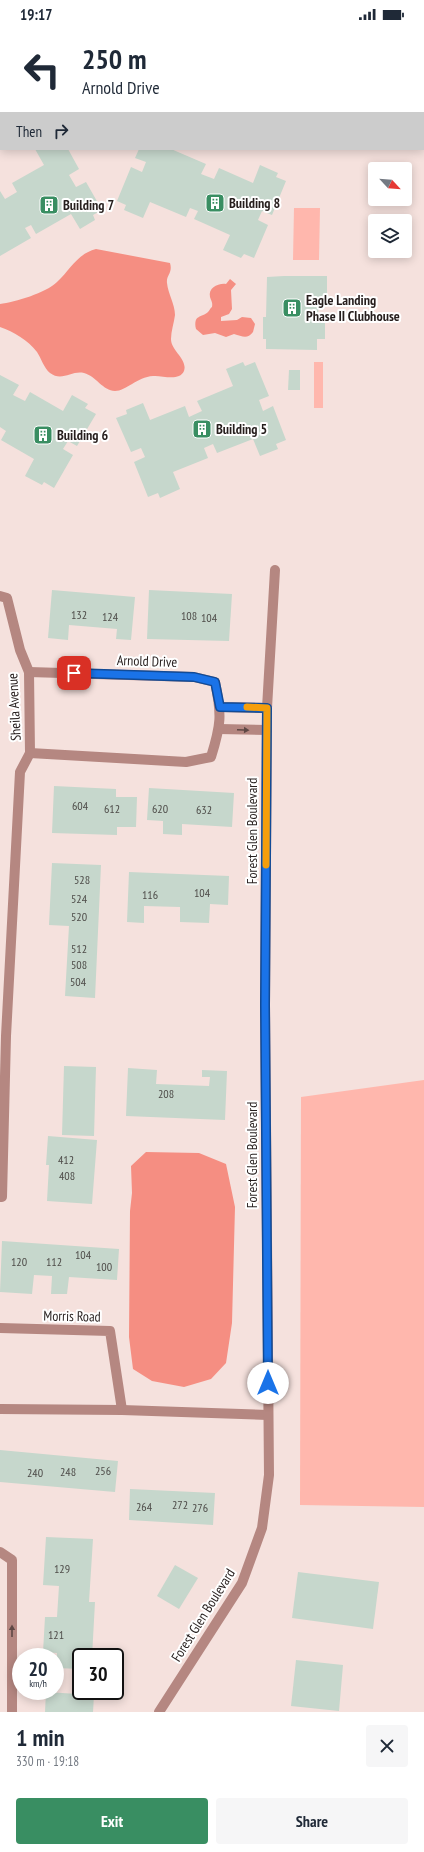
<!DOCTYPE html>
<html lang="en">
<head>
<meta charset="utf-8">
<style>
	:root { --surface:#fff; --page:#f6f6f7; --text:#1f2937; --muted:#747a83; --accent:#398e62 }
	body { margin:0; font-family:"PT Sans Narrow",sans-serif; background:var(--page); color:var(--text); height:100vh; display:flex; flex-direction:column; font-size:15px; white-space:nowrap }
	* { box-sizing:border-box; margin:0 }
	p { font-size:13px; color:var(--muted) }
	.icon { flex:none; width:22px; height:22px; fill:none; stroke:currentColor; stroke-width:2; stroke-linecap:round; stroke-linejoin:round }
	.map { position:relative; height:1684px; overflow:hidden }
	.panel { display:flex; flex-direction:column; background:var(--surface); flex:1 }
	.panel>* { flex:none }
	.guide { position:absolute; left:0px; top:0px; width:424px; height:122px; box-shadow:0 2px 10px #0003; background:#fff; color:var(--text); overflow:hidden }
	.needle { width:26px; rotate:116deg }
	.tools { position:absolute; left:368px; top:134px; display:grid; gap:8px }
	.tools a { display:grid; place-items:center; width:44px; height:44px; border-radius:4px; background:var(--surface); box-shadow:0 2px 10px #0003; font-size:20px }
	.speed { position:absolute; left:12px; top:1620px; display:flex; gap:8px; font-size:20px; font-weight:700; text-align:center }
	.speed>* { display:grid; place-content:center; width:52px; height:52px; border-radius:50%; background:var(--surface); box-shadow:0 2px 10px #0003; line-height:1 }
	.speed small { font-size:10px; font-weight:400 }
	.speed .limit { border:2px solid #111; border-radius:6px; background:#fff; color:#111 }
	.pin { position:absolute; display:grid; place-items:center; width:34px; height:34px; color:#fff; margin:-17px; border-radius:8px; box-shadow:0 2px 6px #0006 }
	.me { position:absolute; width:44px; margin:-22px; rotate:0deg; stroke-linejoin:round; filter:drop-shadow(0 0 3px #0008) }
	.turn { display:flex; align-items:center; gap:14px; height:84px; padding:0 16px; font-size:18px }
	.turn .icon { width:52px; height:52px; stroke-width:2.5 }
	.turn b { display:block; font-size:28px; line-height:34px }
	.then { display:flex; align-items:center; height:38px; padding:0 16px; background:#0003; gap:8px; font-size:15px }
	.round { display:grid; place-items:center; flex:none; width:42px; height:42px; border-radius:4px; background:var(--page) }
	.head { display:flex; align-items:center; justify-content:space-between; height:68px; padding:0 16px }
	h1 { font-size:24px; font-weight:700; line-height:30px }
	.action { display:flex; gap:8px; margin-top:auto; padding:8px 16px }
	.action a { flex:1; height:46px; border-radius:4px; background:var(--accent); color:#fff; font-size:16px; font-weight:700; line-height:46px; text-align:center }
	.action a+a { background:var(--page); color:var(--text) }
	.status { display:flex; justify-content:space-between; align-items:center; height:28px; padding:0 20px; background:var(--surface); direction:ltr }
	.status svg { height:11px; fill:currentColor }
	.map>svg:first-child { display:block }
</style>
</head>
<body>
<div class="status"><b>19:17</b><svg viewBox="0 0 49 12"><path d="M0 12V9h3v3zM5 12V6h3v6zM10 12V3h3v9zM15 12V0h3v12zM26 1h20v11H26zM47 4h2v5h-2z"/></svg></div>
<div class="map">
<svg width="424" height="1684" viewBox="0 0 424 1684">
	<rect width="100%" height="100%" fill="#f5e1dd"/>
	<!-- green -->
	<g fill="#ffb7ad">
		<path d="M294,180H320L319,232H293Z"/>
		<rect x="314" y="334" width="9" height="46"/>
		<path d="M424,1052V1479L300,1477L301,1069Z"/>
	</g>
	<!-- water -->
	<g fill="#f58e82">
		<path d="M96,221L170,235C173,245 166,247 167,255C168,266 175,276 175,287C174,295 171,303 171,311C171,323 188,331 184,343C179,354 162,347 153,348C137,349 126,363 115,363C103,363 96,348 84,345C72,342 62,354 50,345C44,340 41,330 37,324C28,312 14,304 0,299V276C15,274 46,265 57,254C71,241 77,226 96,221Z"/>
		<path d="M230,251L236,256L231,262L232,281L229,286L221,289V293L237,292L242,289L251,290L255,296L253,304C247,312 242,308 234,306L226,309L215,305L203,307L196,301C193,286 202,290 208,284C210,282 210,280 212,279C213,274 211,273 210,269C208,260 218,255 226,256Z"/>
		<path d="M146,1124L199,1125L226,1136L235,1179L232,1295L226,1335L211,1351L184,1359L152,1353L133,1341L129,1309L130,1183L132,1165L131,1138Z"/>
	</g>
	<!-- building -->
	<g fill="#c6d7cc">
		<path d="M35,121H68L79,141L69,147L76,159L86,154L102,182L93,187L95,192L80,201L71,186L36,206L31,197L25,200L31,210L0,228V163L5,171L17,164L12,155L44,137Z"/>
		<path d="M139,121H171L206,136L201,146L214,151L219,140L253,155L260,137L278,145L276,149L286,153L272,187L262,183L258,192L268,197L254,230L244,226L241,230L223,222L230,207L194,191L198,183L190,180L186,189L150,174L143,190L124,182L126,177L117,173L131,139L142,144L146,134L135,130Z"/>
		<path d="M284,248H327V272H319L318,289H325V311H317V322L266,321V311H263V289H266L267,249Z"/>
		<path d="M243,334L245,338L255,334L269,368L259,372L263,383L273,378L286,412L276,416L278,421L260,428L253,411L217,425L213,416L204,420L208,430L173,444L180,461L160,470L158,465L148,469L134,434L145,429L141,420L131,424L116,390L127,386L126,382L143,375L150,392L185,378L189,389L202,383L197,373L233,358L226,341Z"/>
		<path d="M289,342H300V362H288Z"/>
		<path d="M0,347L19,357L13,367L25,373L30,364L63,383L72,367L88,376L85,380L96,386L77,418L68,413L63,421L73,427L54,460L44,454L42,457L25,448L34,431L1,412L6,403L0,399Z"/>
		<path d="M52,562L135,569L131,612L116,611L117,601L69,597L68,612L48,610Z"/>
		<path d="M149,562L232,566L229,613L147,611Z"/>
		<path d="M54,758L116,761V769H137L136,799H117V807L52,805Z"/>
		<path d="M149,760L234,765L232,799L182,796V807L163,806V793L147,792Z"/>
		<path d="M52,835L101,837L95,970L65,968L69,898L49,897Z"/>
		<path d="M129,844L229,848L228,877L210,876L209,895L180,894V879L144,878V895L127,894Z"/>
		<path d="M64,1038L96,1039L94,1108L62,1107Z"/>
		<path d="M128,1040L157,1042L156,1056L209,1058L210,1049H202V1042L227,1043L225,1092L126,1088Z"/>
		<path d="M48,1108L97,1112L92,1176L47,1173L49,1137H46Z"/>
		<path d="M2,1213L119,1221L117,1252L69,1249L67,1266H51L52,1248L34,1247L32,1266L0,1264Z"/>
		<path d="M0,1422L118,1433L115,1464L0,1454Z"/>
		<path d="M130,1461L215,1465L213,1497L129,1492Z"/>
		<path d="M46,1509L93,1511L89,1574H95L92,1629H81V1641L56,1640L57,1625L43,1624L45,1589H57L59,1558L43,1557Z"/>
		<path d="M175,1537L198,1550L179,1581L157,1568Z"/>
		<path d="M298,1544L379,1554L373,1601L292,1590Z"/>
		<path d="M296,1632L343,1637L339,1683L291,1678Z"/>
		<path d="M46,1664L94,1667L93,1684H45Z"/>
	</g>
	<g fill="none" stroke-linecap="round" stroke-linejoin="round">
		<!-- street -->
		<g stroke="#b58781" stroke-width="10">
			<path d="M0,568L7,570L20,622L29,644L30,725L20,744L6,1008L2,1169H0"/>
			<path d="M29,644L194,649L215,654C222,687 221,697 211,729L186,734L30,725"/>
			<path d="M220,679L267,680"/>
			<path d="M219,701L267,702"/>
			<path d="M0,1300L110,1303L122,1382L0,1381"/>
			<path d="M122,1382L268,1387"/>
			<path d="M0,1524L12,1532V1684"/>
			<path d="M159,1684L242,1555L262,1500L269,1447L265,977L267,680L275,542"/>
		</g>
	</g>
	<!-- one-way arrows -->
	<defs><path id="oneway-solid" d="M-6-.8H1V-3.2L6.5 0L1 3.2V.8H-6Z"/></defs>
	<g fill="#5f4845">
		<use href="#oneway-solid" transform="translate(243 702) rotate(2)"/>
		<use href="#oneway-solid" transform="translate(12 1603) rotate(-90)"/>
	</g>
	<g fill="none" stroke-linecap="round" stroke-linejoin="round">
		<!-- route casing -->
		<g stroke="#114b97" stroke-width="10">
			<path id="route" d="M74,645L194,649L215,654L220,679L267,680L265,977L268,1355"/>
		</g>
		<!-- route -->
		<use href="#route" stroke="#1a73e8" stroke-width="7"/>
		<!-- slow -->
		<path stroke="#f59e0b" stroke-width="7" d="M247,679L267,680L266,837"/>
	</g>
	<!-- icons -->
	<defs>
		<g id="building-square" transform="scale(1)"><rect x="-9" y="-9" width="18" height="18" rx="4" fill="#398e62" stroke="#fff"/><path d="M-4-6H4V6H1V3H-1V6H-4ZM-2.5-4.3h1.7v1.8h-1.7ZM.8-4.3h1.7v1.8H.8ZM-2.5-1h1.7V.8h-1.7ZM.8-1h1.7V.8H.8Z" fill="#fff"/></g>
	</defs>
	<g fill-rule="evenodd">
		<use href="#building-square" x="215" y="175"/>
		<use href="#building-square" x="49" y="177"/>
		<use href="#building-square" x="292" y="280"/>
		<use href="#building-square" x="202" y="401"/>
		<use href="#building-square" x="43" y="407"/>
	</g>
	<g text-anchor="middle" stroke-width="4" stroke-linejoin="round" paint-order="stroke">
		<!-- number labels -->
		<g font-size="12" fill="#4e4c49">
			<text x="79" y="591">132</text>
			<text x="189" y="592">108</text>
			<text x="110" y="593">124</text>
			<text x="209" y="594">104</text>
			<text x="80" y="782">604</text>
			<text x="112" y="785">612</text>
			<text x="160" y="785">620</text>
			<text x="204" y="786">632</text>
			<text x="82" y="856">528</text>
			<text x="202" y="869">104</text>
			<text x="150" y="871">116</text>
			<text x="79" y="875">524</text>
			<text x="79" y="893">520</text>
			<text x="79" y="925">512</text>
			<text x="79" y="941">508</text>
			<text x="78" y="958">504</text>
			<text x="166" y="1070">208</text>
			<text x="66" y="1136">412</text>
			<text x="67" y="1152">408</text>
			<text x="83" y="1231">104</text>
			<text x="19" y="1238">120</text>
			<text x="54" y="1238">112</text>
			<text x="104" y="1243">100</text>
			<text x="103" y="1447">256</text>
			<text x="68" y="1448">248</text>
			<text x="35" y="1449">240</text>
			<text x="180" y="1481">272</text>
			<text x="144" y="1483">264</text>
			<text x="200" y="1484">276</text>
			<text x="62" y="1545">129</text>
			<text x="56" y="1611">121</text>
		</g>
		<!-- poi labels -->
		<g font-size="14" font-weight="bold" fill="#261e1d" stroke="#fff" text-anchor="start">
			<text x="229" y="180">Building 8</text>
			<text x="63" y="182">Building 7</text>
			<text x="306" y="277">Eagle Landing<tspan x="306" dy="16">Phase II Clubhouse</tspan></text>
			<text x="216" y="406">Building 5</text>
			<text x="57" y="412">Building 6</text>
		</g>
		<!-- street labels -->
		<g font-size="14" fill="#261e1d" stroke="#fff">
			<text transform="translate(147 633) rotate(2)" y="5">Arnold Drive</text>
			<text transform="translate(14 679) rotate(-93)" y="5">Sheila Avenue</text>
			<text transform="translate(252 803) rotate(-90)" y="5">Forest Glen Boulevard</text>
			<text transform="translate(252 1127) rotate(-90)" y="5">Forest Glen Boulevard</text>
			<text transform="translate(72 1288) rotate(1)" y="5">Morris Road</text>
			<text transform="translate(203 1587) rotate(-58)" y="5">Forest Glen Boulevard</text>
		</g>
	</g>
</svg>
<div class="tools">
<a><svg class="needle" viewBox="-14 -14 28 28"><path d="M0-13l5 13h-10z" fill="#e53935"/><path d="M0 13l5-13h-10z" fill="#747a83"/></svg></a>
<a><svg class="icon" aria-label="layers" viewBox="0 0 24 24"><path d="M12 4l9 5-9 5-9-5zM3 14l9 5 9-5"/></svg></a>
</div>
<div class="speed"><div>20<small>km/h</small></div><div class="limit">30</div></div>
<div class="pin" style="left:74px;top:645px;background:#d93025"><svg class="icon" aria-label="arrive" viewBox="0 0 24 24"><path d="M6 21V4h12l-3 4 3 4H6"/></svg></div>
<svg class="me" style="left:268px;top:1355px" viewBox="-20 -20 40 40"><circle r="19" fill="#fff"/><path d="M0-13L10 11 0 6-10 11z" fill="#1a73e8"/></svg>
<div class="guide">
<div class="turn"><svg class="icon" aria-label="left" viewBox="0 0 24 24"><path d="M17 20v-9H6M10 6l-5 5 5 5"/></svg><div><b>250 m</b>Arnold Drive</div></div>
<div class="then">Then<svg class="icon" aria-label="right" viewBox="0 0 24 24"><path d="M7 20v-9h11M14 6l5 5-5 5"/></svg></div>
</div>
</div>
<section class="panel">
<div class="head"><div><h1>1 min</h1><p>330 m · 19:18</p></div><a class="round"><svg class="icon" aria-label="close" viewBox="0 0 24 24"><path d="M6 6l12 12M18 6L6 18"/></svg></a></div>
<div class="action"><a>Exit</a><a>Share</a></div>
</section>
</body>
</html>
